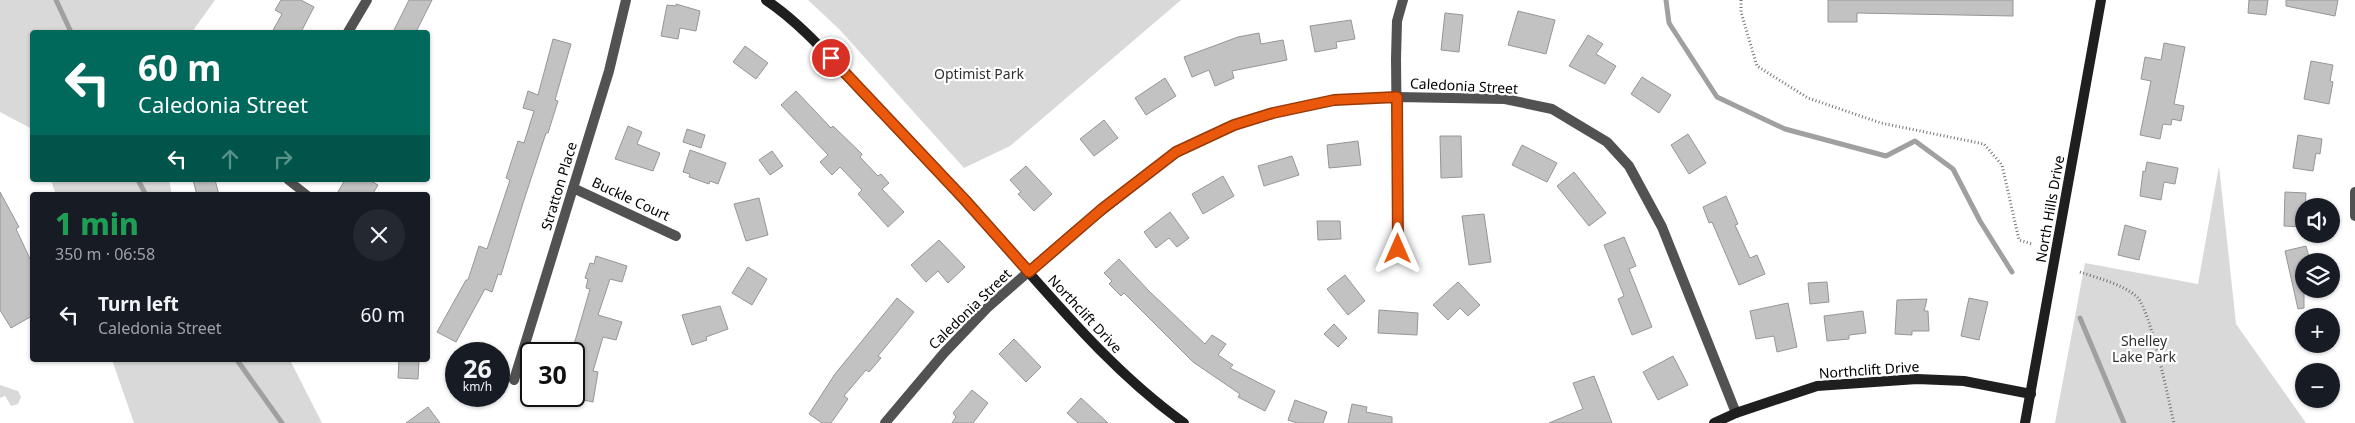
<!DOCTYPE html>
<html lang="en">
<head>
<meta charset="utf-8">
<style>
	:root { --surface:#171b24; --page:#242831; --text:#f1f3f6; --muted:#9ea1a6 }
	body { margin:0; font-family:"Noto Sans",sans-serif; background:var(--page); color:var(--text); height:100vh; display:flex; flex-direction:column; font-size:19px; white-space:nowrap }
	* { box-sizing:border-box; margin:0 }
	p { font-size:16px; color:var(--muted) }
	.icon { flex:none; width:28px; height:28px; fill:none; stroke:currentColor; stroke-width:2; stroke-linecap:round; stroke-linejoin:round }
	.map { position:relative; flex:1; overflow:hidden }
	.drawer { position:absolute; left:30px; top:192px; width:400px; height:170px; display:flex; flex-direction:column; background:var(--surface); border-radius:5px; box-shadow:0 1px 4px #0004 }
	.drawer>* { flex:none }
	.hud { position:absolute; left:30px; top:30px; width:400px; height:152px; border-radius:5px; box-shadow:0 1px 4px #0004; background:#00695c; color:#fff; overflow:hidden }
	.controls { position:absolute; left:2295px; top:198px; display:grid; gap:10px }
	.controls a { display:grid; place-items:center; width:45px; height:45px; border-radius:50%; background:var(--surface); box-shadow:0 1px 4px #0004; font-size:25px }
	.speed { position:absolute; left:445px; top:342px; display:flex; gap:10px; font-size:25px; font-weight:700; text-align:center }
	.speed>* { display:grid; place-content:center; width:65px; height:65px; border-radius:50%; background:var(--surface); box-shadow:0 1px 4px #0004; line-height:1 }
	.speed small { font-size:12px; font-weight:400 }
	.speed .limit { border:2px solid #111; border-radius:8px; background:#fff; color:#111 }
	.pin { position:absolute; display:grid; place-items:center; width:42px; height:42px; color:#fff; margin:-21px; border:2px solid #fff; border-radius:50%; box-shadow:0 1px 5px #0007 }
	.me { position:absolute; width:55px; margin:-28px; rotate:0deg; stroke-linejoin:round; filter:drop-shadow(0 0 4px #0008) }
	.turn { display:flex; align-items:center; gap:18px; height:105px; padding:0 25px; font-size:22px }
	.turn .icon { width:65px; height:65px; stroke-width:2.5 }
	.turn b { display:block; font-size:35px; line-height:42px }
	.lanes { display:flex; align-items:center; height:48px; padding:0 25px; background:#0003; justify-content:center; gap:25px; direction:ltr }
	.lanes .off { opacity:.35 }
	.round { display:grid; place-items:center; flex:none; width:52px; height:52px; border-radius:26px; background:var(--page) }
	.head { display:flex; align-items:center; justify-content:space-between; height:85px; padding:0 25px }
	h1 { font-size:30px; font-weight:800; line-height:38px; color:#1e9e55 }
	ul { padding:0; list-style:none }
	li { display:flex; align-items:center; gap:15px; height:75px; padding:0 25px }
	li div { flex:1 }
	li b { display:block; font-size:19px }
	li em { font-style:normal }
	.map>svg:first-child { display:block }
</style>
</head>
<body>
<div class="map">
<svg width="2355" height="423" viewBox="0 0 2355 423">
	<rect width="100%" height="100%" fill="#fff"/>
	<!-- green -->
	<g fill="#d9d9d9">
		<path d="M0,0H215L192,32H32V129L0,112Z"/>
		<path d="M808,0H1181L1010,146L964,168L839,29Z"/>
		<path d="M2219,166L2236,324L2306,423H2055L2085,263L2198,284Z"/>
		<path d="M51,180H169L172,195H56Z"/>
		<path d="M112,360H290L322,423H134Z"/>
		<path d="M0,385L18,391L21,397L18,404L11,406L5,396L0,398Z"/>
	</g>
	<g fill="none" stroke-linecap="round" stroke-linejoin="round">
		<!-- stream -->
		<g stroke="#a0a0a0" stroke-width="5">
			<path d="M56,0L71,32"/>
			<path d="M1666,0L1669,23L1717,97L1785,129L1886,156L1915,141L1953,169L1980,221L2012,272"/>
			<path d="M138,180L146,195"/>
			<path d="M2080,318L2124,423"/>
			<path d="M237,360L282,423"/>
		</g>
	</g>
	<!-- building -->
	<g fill="#c2c2c2" stroke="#969696">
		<path d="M281,0H301L314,7L301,32H272L282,14L275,10Z"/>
		<path d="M409,0H432L416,32H393Z"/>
		<path d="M1828,0H2013V16L1857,13V22H1828Z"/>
		<path d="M2249,0H2268L2266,15L2248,13Z"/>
		<path d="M2286,0H2338L2335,16L2286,6Z"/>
		<path d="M676,4L700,11L696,31L680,28L678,39L661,36L667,5L676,6Z"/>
		<path d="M1518,11L1555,20L1546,54L1508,45Z"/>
		<path d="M1445,13L1463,15L1459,52L1441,50Z"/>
		<path d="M1351,20L1355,39L1336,42L1337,48L1315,52L1310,26Z"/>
		<path d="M1259,33L1261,44L1283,40L1287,60L1232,71L1234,78L1215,86L1209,70L1192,77L1184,57L1238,37Z"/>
		<path d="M1588,35L1603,44L1596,54L1616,66L1605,84L1569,66Z"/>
		<path d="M553,39L571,44L555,100L558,101L548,133H546L523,203L501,275L498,274L492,292L485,289L456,342L437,332L466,280H468L479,246L487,249L510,180L506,178L518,141L524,143L534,111L523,108L528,91L538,95Z"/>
		<path d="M2164,43L2185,47L2174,104L2184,106L2181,121L2172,119L2171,125L2163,124L2160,139L2140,135L2151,81L2141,79L2145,57L2161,60Z"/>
		<path d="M745,46L768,63L756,79L733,62Z"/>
		<path d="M2311,61L2333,65L2330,81L2333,82L2329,104L2304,99Z"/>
		<path d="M1642,77L1671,95L1659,113L1631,94Z"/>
		<path d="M1165,78L1176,96L1146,115L1135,98Z"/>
		<path d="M796,91L831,128L833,126L862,154L860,157L878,176L881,174L889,183L882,189L904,212L888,227L858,194L862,190L840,167L832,175L820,162L828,155L781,105Z"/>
		<path d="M1104,120L1118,138L1094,156L1080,139Z"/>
		<path d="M628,126L642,132L637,144L660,153L653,171L615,159Z"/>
		<path d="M687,129L705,135L701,148L683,142Z"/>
		<path d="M1688,134L1706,163L1689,174L1671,145Z"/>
		<path d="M2298,135L2322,139L2320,154L2316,153L2313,171L2293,168Z"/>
		<path d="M1440,136H1461L1462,177L1441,178Z"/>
		<path d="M1358,141L1361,165L1329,168L1327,145Z"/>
		<path d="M1522,145L1557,163L1547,182L1512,165Z"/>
		<path d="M690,150L726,163L718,184L710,181L709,184L689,177L690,174L683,172Z"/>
		<path d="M772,151L783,166L770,175L759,160Z"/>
		<path d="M1292,156L1299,175L1264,186L1258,166Z"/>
		<path d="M2147,162L2178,168L2175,184L2164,182L2161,200L2140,196L2143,171L2145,172Z"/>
		<path d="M1026,166L1052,194L1034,211L1018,194L1021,192L1010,180Z"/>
		<path d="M1574,172L1606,213L1589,226L1557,186Z"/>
		<path d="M1223,176L1234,196L1203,214L1192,194Z"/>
		<path d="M193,180H215L219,195H197Z"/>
		<path d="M345,180H369L378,185L372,195H336Z"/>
		<path d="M0,192L19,227L16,229L32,263V316L11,328L0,310Z"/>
		<path d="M2285,192L2306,193L2304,227L2284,226Z"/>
		<path d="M1726,196L1738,224L1735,225L1750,258L1757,255L1765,274L1739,285L1712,222L1709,223L1703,207Z"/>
		<path d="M759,198L768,235L746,241L734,204Z"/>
		<path d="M1170,212L1189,238L1177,247L1169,238L1156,248L1144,232Z"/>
		<path d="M1484,214L1491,262L1469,265L1462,216Z"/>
		<path d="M1317,221H1340L1341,239L1318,240Z"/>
		<path d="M2125,225L2146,231L2139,260L2118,255Z"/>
		<path d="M1624,237L1636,266L1629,269L1652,327L1632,335L1618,299L1624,296L1604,245Z"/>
		<path d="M939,240L965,267L948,283L938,271L926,282L911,265Z"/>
		<path d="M2306,246L2310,261H2304V308L2298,309L2285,251Z"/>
		<path d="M596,256L627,266L622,282L610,279L598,315L622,322L616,340L603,337L593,371L598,372L593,402L574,398V378L579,350L573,348L590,289L586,288L588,279L585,278L590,263L594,264Z"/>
		<path d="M1119,259L1149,291L1205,344L1212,335L1226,344L1218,355L1233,365L1230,368L1275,391L1265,411L1238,397L1240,394L1193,362L1124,293L1121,296L1109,284L1112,281L1104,273Z"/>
		<path d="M748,267L767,279L752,305L732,293Z"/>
		<path d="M1345,275L1365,301L1348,315L1327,289Z"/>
		<path d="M1458,282L1480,305L1468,316L1460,308L1448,320L1433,305Z"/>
		<path d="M1827,282L1829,302L1810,304L1808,283Z"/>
		<path d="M897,298L914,312L878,356L881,358L869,372L866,370L844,396L848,399L831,423H822L809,414L835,374Z"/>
		<path d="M1969,298L1988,302L1979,340L1961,336Z"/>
		<path d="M1927,299L1924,311H1928L1929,331H1912V335L1895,334L1897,300Z"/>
		<path d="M1788,303L1797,347L1777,352L1774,336L1756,339L1750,311Z"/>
		<path d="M720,306L728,329L706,337L707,340L692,345L682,315Z"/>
		<path d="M1379,310L1418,313L1417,335L1378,333Z"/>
		<path d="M1863,311L1866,333L1849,335V339L1827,341L1824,316Z"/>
		<path d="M1334,324L1347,338L1338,347L1324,334Z"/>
		<path d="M1014,339L1041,367L1026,382L999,354Z"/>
		<path d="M1673,356L1688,385L1658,400L1643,372Z"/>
		<path d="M399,360H419L418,379L398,378Z"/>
		<path d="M1594,376L1612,423H1549L1583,409L1573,383Z"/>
		<path d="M972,390L988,403L973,423H952L956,417L953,413Z"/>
		<path d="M1081,398L1108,423H1078L1067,413Z"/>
		<path d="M1295,400L1327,412L1323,423H1297L1288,420Z"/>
		<path d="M1352,404L1367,407L1366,412L1392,417V423H1348Z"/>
		<path d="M428,407L440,423H406Z"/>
	</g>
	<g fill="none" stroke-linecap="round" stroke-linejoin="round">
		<!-- path -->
		<g stroke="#747474" stroke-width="3" stroke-dasharray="1 2.5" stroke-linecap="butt">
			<path d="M1741,0V12L1757,66L1808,98L1881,123L1984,144L2002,165L2019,240L2032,244"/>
			<path d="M2080,272C2097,278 2123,284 2137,297C2151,311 2168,399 2174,423"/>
		</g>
		<!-- lane -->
		<path stroke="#525252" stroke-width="9" d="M288,180L307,195"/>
		<!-- street -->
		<g stroke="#525252" stroke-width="10">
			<path d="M348,32L367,0"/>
			<path d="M573,188L676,236"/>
			<path d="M2355,192V216"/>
			<path d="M1398,249L1396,59L1397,21L1403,0"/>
			<path d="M514,380L609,71L626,0"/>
			<path d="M885,423L944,353L987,308L1073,233L1176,152L1234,125L1273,113L1334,100L1397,97L1505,99L1552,109L1607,142L1629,166L1662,227L1736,413"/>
		</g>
		<!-- secondary -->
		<g stroke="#1f1f1f" stroke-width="10">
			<path d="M766,0C806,27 835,64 869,99C913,145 958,192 1000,240C1058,305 1113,372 1184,423"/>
			<path d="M1714,423L1736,413L1817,386L1917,379L1964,381L2031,394"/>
			<path d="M2025,423L2101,0"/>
		</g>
	</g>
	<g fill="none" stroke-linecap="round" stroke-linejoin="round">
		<!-- route casing -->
		<g stroke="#983908" stroke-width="12">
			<path id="route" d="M831,58L965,200L1029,272L1102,209L1176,152L1234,125L1273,113L1334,100L1397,97L1398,249"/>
		</g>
		<!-- route -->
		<use href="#route" stroke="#ea580c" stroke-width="9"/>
	</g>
	<g text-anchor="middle" stroke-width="4.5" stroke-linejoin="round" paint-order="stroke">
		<!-- park labels -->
		<g font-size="14" fill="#303030" stroke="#fff">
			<text x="979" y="79">Optimist Park</text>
			<text x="2144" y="346">Shelley<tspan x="2144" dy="16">Lake Park</tspan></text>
		</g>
		<!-- street labels -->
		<g font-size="14" fill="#000" stroke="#fff">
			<text transform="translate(1464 86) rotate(3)" y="5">Caledonia Street</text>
			<text transform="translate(559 186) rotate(-73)" y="5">Stratton Place</text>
			<text transform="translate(631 199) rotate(25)" y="5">Buckle Court</text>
			<text transform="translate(2050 209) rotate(-80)" y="5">North Hills Drive</text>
			<text transform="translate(970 309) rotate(-44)" y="5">Caledonia Street</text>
			<text transform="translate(1085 314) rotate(47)" y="5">Northclift Drive</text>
			<text transform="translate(1869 370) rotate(-4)" y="5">Northclift Drive</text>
		</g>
	</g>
</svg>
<div class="controls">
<a><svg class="icon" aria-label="sound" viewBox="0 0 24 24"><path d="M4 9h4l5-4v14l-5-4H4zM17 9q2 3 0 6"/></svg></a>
<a><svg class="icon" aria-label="layers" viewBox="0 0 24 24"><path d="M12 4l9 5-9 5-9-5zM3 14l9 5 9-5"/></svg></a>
<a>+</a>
<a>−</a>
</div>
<div class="speed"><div>26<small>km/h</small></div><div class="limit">30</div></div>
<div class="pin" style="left:831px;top:58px;background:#d93025"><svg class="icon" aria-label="arrive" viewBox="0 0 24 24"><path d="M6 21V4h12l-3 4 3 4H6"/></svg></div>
<svg class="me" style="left:1398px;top:249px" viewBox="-20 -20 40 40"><path d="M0-17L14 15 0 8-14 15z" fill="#ea580c" stroke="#fff" stroke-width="4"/></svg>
<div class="hud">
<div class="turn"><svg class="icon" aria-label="left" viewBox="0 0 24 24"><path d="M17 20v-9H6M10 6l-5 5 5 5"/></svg><div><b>60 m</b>Caledonia Street</div></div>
<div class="lanes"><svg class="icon" aria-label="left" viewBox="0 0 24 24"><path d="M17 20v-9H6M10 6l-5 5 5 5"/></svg><svg class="icon off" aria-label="ahead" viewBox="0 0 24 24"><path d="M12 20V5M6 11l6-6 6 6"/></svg><svg class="icon off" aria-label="right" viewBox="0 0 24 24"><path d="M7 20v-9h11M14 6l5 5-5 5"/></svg></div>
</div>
<section class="drawer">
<div class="head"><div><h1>1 min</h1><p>350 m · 06:58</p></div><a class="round"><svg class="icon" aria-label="close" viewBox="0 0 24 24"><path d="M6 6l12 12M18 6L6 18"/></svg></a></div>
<ul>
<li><svg class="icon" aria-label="left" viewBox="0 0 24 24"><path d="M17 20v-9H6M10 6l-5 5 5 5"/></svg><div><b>Turn left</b><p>Caledonia Street</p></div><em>60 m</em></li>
</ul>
</section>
</div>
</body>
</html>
